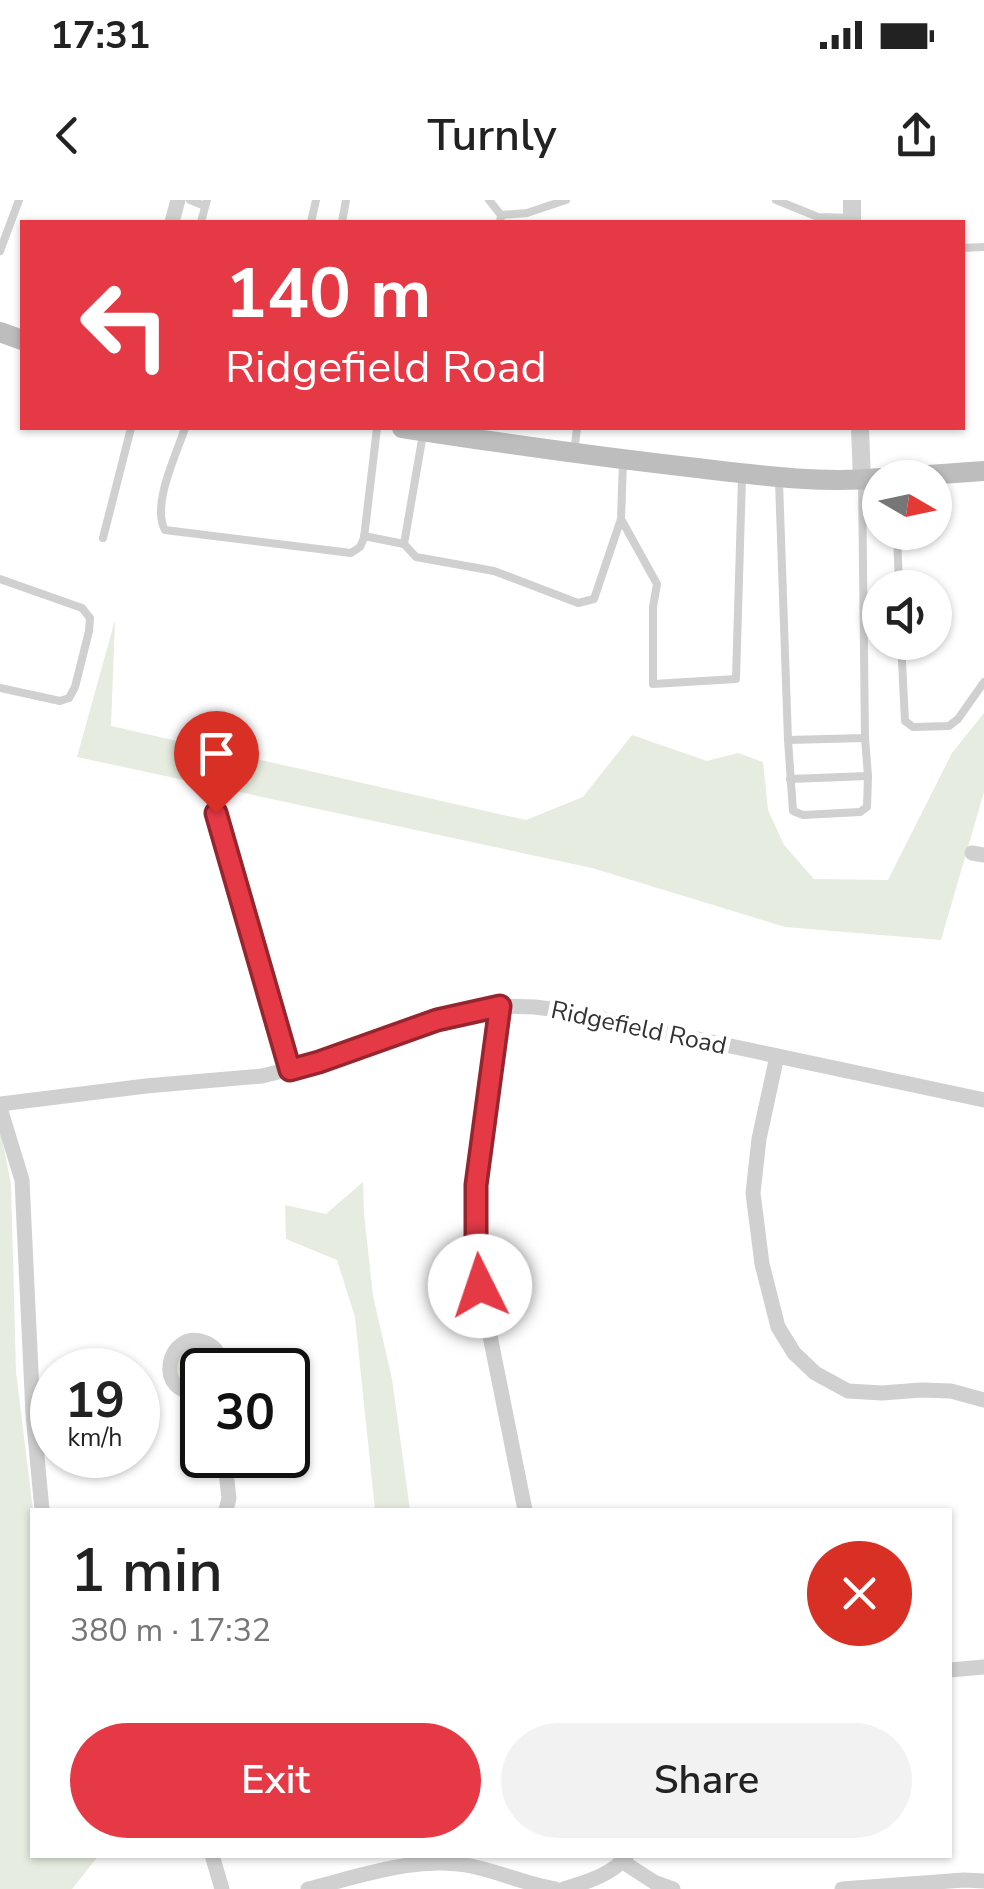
<!DOCTYPE html>
<html lang="en">
<head>
<meta charset="utf-8">
<style>
	:root { --surface:#fff; --page:#f2f2f2; --text:#222; --muted:#767676; --accent:#e63946 }
	body { margin:0; font-family:"Nunito Sans",sans-serif; background:var(--page); color:var(--text); height:100vh; display:flex; flex-direction:column; font-size:38px; white-space:nowrap }
	* { box-sizing:border-box; margin:0 }
	p { font-size:32px; color:var(--muted) }
	.icon { flex:none; width:55px; height:55px; fill:none; stroke:currentColor; stroke-width:2; stroke-linecap:round; stroke-linejoin:round }
	.map { position:relative; flex:1; overflow:hidden }
	.side { position:absolute; left:30px; top:1308px; width:922px; height:350px; display:flex; flex-direction:column; background:var(--surface); border-radius:0px; box-shadow:0 2px 8px #0004 }
	.side>* { flex:none }
	.hud { position:absolute; left:20px; top:20px; width:945px; height:210px; border-radius:0px; box-shadow:0 2px 8px #0004; background:#e63946; color:#fff; overflow:hidden }
	.needle { width:65px; rotate:99deg }
	.fabs { position:absolute; left:862px; top:260px; display:grid; gap:20px }
	.fabs a { display:grid; place-items:center; width:90px; height:90px; border-radius:50%; background:var(--surface); box-shadow:0 2px 8px #0004; font-size:50px }
	.speed { position:absolute; left:30px; top:1148px; display:flex; gap:20px; font-size:50px; font-weight:700; text-align:center }
	.speed>* { display:grid; place-content:center; width:130px; height:130px; border-radius:50%; background:var(--surface); box-shadow:0 2px 8px #0004; line-height:1 }
	.speed small { font-size:25px; font-weight:400 }
	.speed .limit { border:5px solid #111; border-radius:15px; background:#fff; color:#111 }
	.pin { position:absolute; display:grid; place-items:center; width:85px; height:85px; color:#fff; margin:-102px -42px; border-radius:50% 50% 50% 0; rotate:-45deg; box-shadow:0 0 10px #0007 }
	.pin .icon { rotate:45deg }
	.me { position:absolute; width:110px; margin:-55px; rotate:356deg; stroke-linejoin:round; filter:drop-shadow(0 0 8px #0008) }
	.turn { display:flex; align-items:center; gap:35px; height:210px; padding:0 40px; font-size:45px }
	.turn .icon { width:130px; height:130px; stroke-width:2.5 }
	.turn b { display:block; font-size:70px; line-height:85px }
	.round { display:grid; place-items:center; flex:none; width:105px; height:105px; border-radius:52px; background:var(--page) }
	.overview { display:flex; align-items:center; justify-content:space-between; height:170px; padding:0 40px }
	h1 { font-size:60px; font-weight:600; line-height:75px }
	.primary-button { display:flex; gap:20px; margin-top:auto; padding:20px 40px }
	.primary-button a { flex:1; height:115px; border-radius:60px; background:var(--accent); color:#fff; font-size:40px; font-weight:600; line-height:115px; text-align:center }
	.primary-button a+a { background:var(--page); color:var(--text) }
	.status { display:flex; justify-content:space-between; align-items:center; height:70px; padding:0 50px; background:var(--surface); direction:ltr }
	.status svg { height:28px; fill:currentColor }
	header { display:flex; justify-content:space-between; align-items:center; height:130px; padding:0 40px; background:var(--surface); font-size:45px; font-weight:600 }
	.map>svg:first-child { display:block }
</style>
</head>
<body>
<div class="status"><b>17:31</b><svg viewBox="0 0 49 12"><path d="M0 12V9h3v3zM5 12V6h3v6zM10 12V3h3v9zM15 12V0h3v12zM26 1h20v11H26zM47 4h2v5h-2z"/></svg></div>
<header><svg class="icon" aria-label="back" viewBox="0 0 24 24"><path d="M15 5l-7 7 7 7"/></svg>Turnly<svg class="icon" aria-label="share" viewBox="0 0 24 24"><path d="M12 15V3M7 8l5-5 5 5M5 13v7h14v-7"/></svg></header>
<div class="map">
<svg width="984" height="1689" viewBox="0 0 984 1689">
	<rect width="100%" height="100%" fill="#fff"/>
	<!-- green -->
	<g fill="#e6ecdf">
		<path d="M115,420L111,526L526,620L583,597L632,535L707,561L738,553L763,562L768,610L784,645L814,679L888,680L952,553L984,513V592L941,740L785,727L592,668L77,557Z"/>
		<path d="M0,928L11,984L16,1172L33,1310L32,1655H99L72,1689H0Z"/>
		<path d="M363,982L364,1014L373,1096L392,1179L410,1310H375L355,1117L337,1060L286,1039L285,1005L326,1014Z"/>
		<path d="M190,1145L212,1152L217,1170H202V1188L182,1185L174,1159Z"/>
	</g>
	<g fill="none" stroke-linecap="round" stroke-linejoin="round">
		<!-- service -->
		<g stroke="#d0d0d0" stroke-width="8">
			<path d="M190,0L205,6"/>
			<path d="M489,0L501,15L500,22"/>
			<path d="M776,0L818,17L852,18"/>
			<path d="M501,15L527,13L566,0"/>
			<path d="M201,22L207,0"/>
			<path d="M311,22L316,0"/>
			<path d="M342,22L346,0"/>
			<path d="M962,48L984,47"/>
			<path d="M0,51L19,0"/>
			<path d="M185,228C177,253 151,305 165,330L351,353L360,347L364,338L377,228"/>
			<path d="M423,234L404,344L416,357L494,371L578,403L594,399L621,319"/>
			<path d="M574,253L577,228"/>
			<path d="M623,262L621,319L657,384L653,407V484L736,479L742,278"/>
			<path d="M779,281L788,540L865,538L862,280"/>
			<path d="M897,332L899,388"/>
			<path d="M364,336L404,344"/>
			<path d="M103,338L131,228"/>
			<path d="M0,379L82,408L90,418L89,431L75,487L69,498L60,501L0,488"/>
			<path d="M901,442L905,521L913,527L949,526L958,519L984,482"/>
			<path d="M788,540L793,611L803,615L860,612L867,607L868,576L865,538"/>
			<path d="M790,579L868,576"/>
		</g>
		<!-- minor -->
		<g stroke="#d0d0d0" stroke-width="15">
			<path d="M172,22L178,0"/>
			<path d="M216,613L289,870"/>
			<path d="M972,653L984,655"/>
			<path d="M500,806L477,985L476,1038L480,1086L525,1310"/>
			<path d="M777,856L759,939L753,993L762,1064L778,1127L794,1153L815,1173L848,1191L882,1193L921,1190L951,1191L984,1200"/>
			<path d="M0,904L146,886L262,876L319,862L437,820L500,806L535,807L566,811L984,900"/>
			<path d="M0,908L22,980L33,1214L42,1310"/>
			<path d="M202,1192C151,1198 167,1126 206,1143C218,1148 221,1158 221,1170"/>
			<path d="M224,1255L229,1298L226,1310"/>
			<path d="M950,1470L984,1467"/>
			<path d="M212,1655L222,1689"/>
			<path d="M623,1662L654,1682L673,1689"/>
			<path d="M308,1689C361,1676 417,1655 471,1666C500,1672 526,1684 555,1689"/>
			<path d="M564,1689C586,1682 613,1675 627,1655"/>
			<path d="M842,1689L964,1680L984,1681"/>
		</g>
		<!-- tertiary -->
		<g stroke="#d0d0d0" stroke-width="18">
			<path d="M852,0V22"/>
			<path d="M860,228L862,280"/>
		</g>
		<!-- secondary -->
		<g stroke="#bdbdbd" stroke-width="20">
			<path d="M0,132L22,140"/>
			<path d="M402,228C500,243 599,257 697,268C756,275 821,284 880,278"/>
			<path d="M886,278L984,271"/>
		</g>
	</g>
	<g fill="none" stroke-linecap="round" stroke-linejoin="round">
		<!-- route casing -->
		<g stroke="#96252e" stroke-width="25">
			<path id="route" d="M216,613L290,870L319,862L437,820L500,806L476,985V1038L480,1086"/>
		</g>
		<!-- route -->
		<use href="#route" stroke="#e63946" stroke-width="18"/>
	</g>
	<g text-anchor="middle" stroke-width="10" stroke-linejoin="round" paint-order="stroke">
		<!-- street labels -->
		<g font-size="25" fill="#333" stroke="#fff">
			<text transform="translate(639 827) rotate(12)" y="9">Ridgefield Road</text>
		</g>
	</g>
</svg>
<div class="fabs">
<a><svg class="needle" viewBox="-14 -14 28 28"><path d="M0-13l5 13h-10z" fill="#e53935"/><path d="M0 13l5-13h-10z" fill="#767676"/></svg></a>
<a><svg class="icon" aria-label="sound" viewBox="0 0 24 24"><path d="M4 9h4l5-4v14l-5-4H4zM17 9q2 3 0 6"/></svg></a>
</div>
<div class="speed"><div>19<small>km/h</small></div><div class="limit">30</div></div>
<div class="pin" style="left:216px;top:613px;background:#d93025"><svg class="icon" aria-label="arrive" viewBox="0 0 24 24"><path d="M6 21V4h12l-3 4 3 4H6"/></svg></div>
<svg class="me" style="left:480px;top:1086px" viewBox="-20 -20 40 40"><circle r="19" fill="#fff"/><path d="M0-13L10 11 0 6-10 11z" fill="#e63946"/></svg>
<div class="hud">
<div class="turn"><svg class="icon" aria-label="left" viewBox="0 0 24 24"><path d="M17 20v-9H6M10 6l-5 5 5 5"/></svg><div><b>140 m</b>Ridgefield Road</div></div>
</div>
<section class="side">
<div class="overview"><div><h1>1 min</h1><p>380 m · 17:32</p></div><a class="round" style="background:#d93025;color:#fff"><svg class="icon" aria-label="close" viewBox="0 0 24 24"><path d="M6 6l12 12M18 6L6 18"/></svg></a></div>
<div class="primary-button"><a>Exit</a><a>Share</a></div>
</section>
</div>
</body>
</html>
